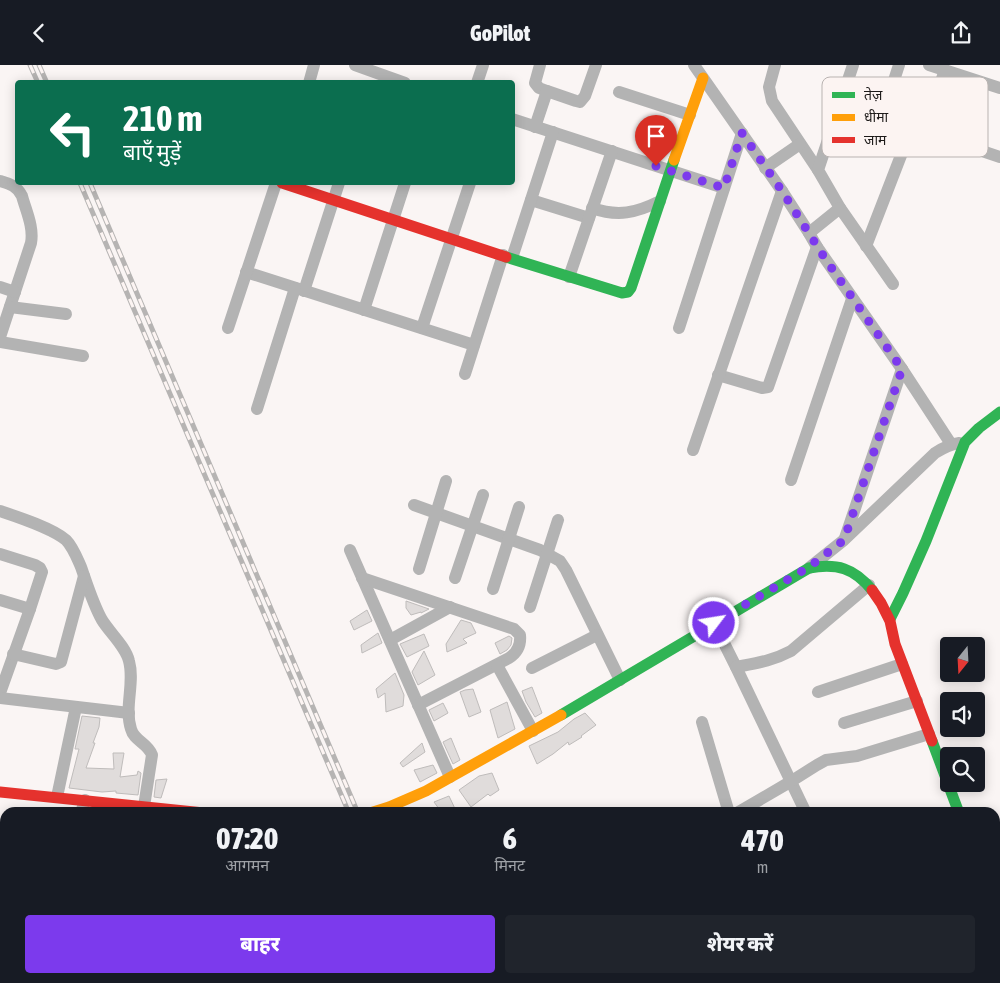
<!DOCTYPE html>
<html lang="hi">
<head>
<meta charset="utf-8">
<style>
	:root { --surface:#171b24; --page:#20242c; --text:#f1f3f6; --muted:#9ea1a6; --accent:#7c3aed }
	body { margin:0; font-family:"Asap Condensed","Noto Sans Devanagari",sans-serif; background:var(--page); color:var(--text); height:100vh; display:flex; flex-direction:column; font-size:19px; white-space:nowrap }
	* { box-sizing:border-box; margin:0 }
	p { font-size:16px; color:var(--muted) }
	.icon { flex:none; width:28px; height:28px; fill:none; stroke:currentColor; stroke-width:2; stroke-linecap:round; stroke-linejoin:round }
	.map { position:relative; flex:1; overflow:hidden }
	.sheet { position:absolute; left:0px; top:742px; width:1000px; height:176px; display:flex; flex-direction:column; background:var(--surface); border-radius:15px 15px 0 0; box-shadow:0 2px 12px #0003 }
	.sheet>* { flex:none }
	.guide { position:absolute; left:15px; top:15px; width:500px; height:105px; border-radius:5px; box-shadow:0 2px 12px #0003; background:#0b6e4f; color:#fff; overflow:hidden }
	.needle { width:32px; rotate:198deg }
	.buttons { position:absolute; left:940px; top:572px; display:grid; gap:10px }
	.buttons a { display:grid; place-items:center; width:45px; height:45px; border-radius:5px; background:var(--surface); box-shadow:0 2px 12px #0003; font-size:25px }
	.pin { position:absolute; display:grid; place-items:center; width:42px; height:42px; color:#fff; margin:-51px -21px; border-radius:50% 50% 50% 0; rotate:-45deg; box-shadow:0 0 5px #0007 }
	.pin .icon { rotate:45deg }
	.me { position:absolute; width:55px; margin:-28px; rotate:59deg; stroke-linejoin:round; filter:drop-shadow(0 0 4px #0008) }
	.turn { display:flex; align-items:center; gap:18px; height:105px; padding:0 25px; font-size:22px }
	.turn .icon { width:65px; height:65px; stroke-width:2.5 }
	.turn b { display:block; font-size:35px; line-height:42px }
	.eta { display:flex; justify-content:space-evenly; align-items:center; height:85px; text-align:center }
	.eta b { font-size:30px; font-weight:800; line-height:35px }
	.action { display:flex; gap:10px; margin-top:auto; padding:10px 25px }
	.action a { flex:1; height:58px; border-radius:5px; background:var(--accent); color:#fff; font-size:20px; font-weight:800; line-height:58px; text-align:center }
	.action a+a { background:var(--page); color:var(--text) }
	header { display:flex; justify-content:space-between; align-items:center; height:65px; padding:0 25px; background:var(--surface); font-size:22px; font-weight:800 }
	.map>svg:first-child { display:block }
</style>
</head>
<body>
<header><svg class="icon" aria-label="back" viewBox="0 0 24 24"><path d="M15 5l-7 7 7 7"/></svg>GoPilot<svg class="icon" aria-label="share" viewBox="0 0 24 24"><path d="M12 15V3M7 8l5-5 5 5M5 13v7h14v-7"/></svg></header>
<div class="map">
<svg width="1000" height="918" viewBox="0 0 1000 918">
	<rect width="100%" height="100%" fill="#faf5f4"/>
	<!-- building -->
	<g fill="#e0dcdb" stroke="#bfbcbb">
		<path d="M406,536L429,544L421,548V547L411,550L406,543Z"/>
		<path d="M367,545L372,556L354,565L350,556Z"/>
		<path d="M461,555L471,558L476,568L463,574L467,578L447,587L446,579Z"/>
		<path d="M378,568L382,578L362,588L361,580Z"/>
		<path d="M424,569L429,581L407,592L400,579Z"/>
		<path d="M509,571L512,573L511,580L507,585L500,589L495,578Z"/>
		<path d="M424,586L435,610L418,620L412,607Z"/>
		<path d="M395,608L404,630L403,641L386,647L385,628L378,633L376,624Z"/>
		<path d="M532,622L542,648L535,652L526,637L522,626Z"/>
		<path d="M473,624L481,647L469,652L460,627L465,625Z"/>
		<path d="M507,637L515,664L498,673L490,645Z"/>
		<path d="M443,638L448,648L434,656L429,645Z"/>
		<path d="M585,648L596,660L581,671L582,672L569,680L568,677L553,689L537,699L529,681L558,667L574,654Z"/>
		<path d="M82,651L100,653L99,662L93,678H95L86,703L114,704L113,688H124L120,712L137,710L138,706L141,708L138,730L116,728V726L102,727L69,723L79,684H75Z"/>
		<path d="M451,673L460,695L453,699L443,677Z"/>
		<path d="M422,678L425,687L403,702L400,698Z"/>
		<path d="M433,700L437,708L420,717L414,705Z"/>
		<path d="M492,708L499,725L490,731L488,729L471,742L459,725L479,711Z"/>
		<path d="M167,714L161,733L154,732L156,715Z"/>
		<path d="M449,731L457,748H442L434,737Z"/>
	</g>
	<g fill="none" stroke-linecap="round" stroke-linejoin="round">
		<!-- street -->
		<g stroke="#b3b3b3" stroke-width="12">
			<path d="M355,0L405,18"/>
			<path d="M540,0L535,18L539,23L547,26"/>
			<path d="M694,0L782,126L809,168L817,182L902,304L951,379"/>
			<path d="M775,0L769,22L772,36L818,105"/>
			<path d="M929,0L1000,23"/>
			<path d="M309,18L314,0"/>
			<path d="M477,18L483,0"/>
			<path d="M619,27L690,50"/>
			<path d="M840,38L1000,92"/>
			<path d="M882,52L899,0"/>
			<path d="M512,54L724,123"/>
			<path d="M535,62L547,26L576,36L580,37L585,31L596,0"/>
			<path d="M924,66L945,5"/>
			<path d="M963,79L983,18"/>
			<path d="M765,103L800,79"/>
			<path d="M0,116C10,119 17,121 22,131C26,146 34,162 31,178L0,272"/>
			<path d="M531,135L589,153"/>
			<path d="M592,143C618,152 636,148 660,136"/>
			<path d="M840,143L818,105L853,0"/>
			<path d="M809,168L840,143L893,219"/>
			<path d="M866,181L912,62"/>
			<path d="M512,193L553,67"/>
			<path d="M246,207L474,280"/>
			<path d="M569,212L612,86"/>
			<path d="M0,222L15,227"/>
			<path d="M304,226L339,118"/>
			<path d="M10,242L66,249"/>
			<path d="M364,245L405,118"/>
			<path d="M228,263L276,118"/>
			<path d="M422,263L470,118"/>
			<path d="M679,263L742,68"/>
			<path d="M0,277L83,291"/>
			<path d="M465,309L503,190"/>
			<path d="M718,310L762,323L768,322L817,182"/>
			<path d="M257,344L295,223"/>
			<path d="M693,385L782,126"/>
			<path d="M791,415L852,234"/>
			<path d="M414,440L540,485L560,496L566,505L620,615"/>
			<path d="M0,446C18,452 52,463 66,475C73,482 77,493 81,502C87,519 93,539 102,555C110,568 126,582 129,596C135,618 124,642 131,664C134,676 148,678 152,690L143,748"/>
			<path d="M845,473L902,304"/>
			<path d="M350,485L450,712"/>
			<path d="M0,489L35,500L40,503L42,507L30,544"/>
			<path d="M809,503L844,475L935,388C943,383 950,379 959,378"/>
			<path d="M419,504L446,416"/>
			<path d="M362,513L514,564L520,570C521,580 517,588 509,593L418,640"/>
			<path d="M455,513L483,430"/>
			<path d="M493,524L519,442"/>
			<path d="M0,535L30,544L0,628"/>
			<path d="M530,542L558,455"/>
			<path d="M714,558L736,602L806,748"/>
			<path d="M390,575L450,542"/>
			<path d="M13,589L56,599L61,597L84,511"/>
			<path d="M497,600L533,666"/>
			<path d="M736,602C757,598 772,596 791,586L869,520"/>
			<path d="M532,603L597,570"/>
			<path d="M818,627L902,599"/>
			<path d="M0,633L129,648"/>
			<path d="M702,657L729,748"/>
			<path d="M844,658L917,636"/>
			<path d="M57,732L76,642"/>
			<path d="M81,748L85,735"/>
			<path d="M737,748L790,717L817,700L826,695L857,691L929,669"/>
			<path d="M995,828L1000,843"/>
			<path d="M995,904L1000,902"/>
			<path d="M493,914L495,918"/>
			<path d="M665,914L667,918"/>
			<path d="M827,914L830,918"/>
			<path d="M25,918L27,914"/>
			<path d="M97,918L99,914"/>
			<path d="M547,918L560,914"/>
			<path d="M782,918L789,914"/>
			<path d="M957,918L969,914"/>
		</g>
		<!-- fast -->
		<g stroke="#30b455" stroke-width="11">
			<path d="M506,192L622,228L628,227L631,223L674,95"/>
			<path d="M890,554L903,528L926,476L965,377L979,363L1000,347"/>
			<path d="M561,650L809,503C837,498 854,503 872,525"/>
			<path d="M932,676L959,748"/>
			<path d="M995,828L1000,829"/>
		</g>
		<!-- slow -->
		<g stroke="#ff9f0a" stroke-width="11">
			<path d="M674,95L703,13"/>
			<path d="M370,748L389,742L426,726L561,650"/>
		</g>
		<!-- jam -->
		<g stroke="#e5322d" stroke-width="11">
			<path d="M282,118L506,192"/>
			<path d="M872,525L881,538L890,556L895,579L932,676"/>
			<path d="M0,727L204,748"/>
		</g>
		<!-- rail casing -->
		<g stroke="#b6b4b3" stroke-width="5">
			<g id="rail">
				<path d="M30,0L38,18"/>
				<path d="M39,0L47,18"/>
				<path d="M80,118L349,748"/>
				<path d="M90,118L358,748"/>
				<path d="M420,914L422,918"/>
				<path d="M429,914L431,918"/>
			</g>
		</g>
		<!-- rail -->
		<use href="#rail" stroke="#fcf4f2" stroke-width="3" stroke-dasharray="9" stroke-linecap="butt"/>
	</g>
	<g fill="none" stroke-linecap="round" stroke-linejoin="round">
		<!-- route -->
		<path stroke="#7c3aed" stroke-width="9" stroke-dasharray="0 16.2" d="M656,101L724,123L742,68L782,126L826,195L902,304L844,475L809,502L714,558"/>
	</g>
	<!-- legend -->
	<rect x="822" y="12" width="166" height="80" rx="8" fill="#fcf4f2" stroke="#b9b3b1" stroke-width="1"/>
	<rect x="832" y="27" width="23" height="6" fill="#30b455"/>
	<rect x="832" y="49" width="23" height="7" fill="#ff9f0a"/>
	<rect x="832" y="72" width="23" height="6" fill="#e5322d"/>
	<g font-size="14" fill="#1d1a19">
		<text x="864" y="35">तेज़</text>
		<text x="864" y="57">धीमा</text>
		<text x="864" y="80">जाम</text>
	</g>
</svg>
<div class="buttons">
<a><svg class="needle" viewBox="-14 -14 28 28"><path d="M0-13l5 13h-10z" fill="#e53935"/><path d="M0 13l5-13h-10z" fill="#9ea1a6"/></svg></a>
<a><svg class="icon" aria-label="sound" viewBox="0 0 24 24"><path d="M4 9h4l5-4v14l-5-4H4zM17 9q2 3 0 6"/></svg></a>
<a><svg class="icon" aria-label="search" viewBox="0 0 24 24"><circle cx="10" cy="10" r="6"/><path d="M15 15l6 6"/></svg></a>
</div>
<div class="pin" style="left:656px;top:101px;background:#d93025"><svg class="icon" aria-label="arrive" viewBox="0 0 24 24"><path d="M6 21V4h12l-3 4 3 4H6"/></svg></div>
<svg class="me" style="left:714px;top:558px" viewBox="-20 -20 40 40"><circle r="17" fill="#7c3aed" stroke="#fff" stroke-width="3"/><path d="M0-11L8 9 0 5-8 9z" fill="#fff"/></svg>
<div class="guide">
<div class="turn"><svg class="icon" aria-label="left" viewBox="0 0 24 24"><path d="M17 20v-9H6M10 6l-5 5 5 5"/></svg><div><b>210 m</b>बाएँ मुड़ें</div></div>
</div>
<section class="sheet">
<div class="eta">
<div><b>07:20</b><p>आगमन</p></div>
<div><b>6</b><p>मिनट</p></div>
<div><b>470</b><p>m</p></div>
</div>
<div class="action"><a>बाहर</a><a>शेयर करें</a></div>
</section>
</div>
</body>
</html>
